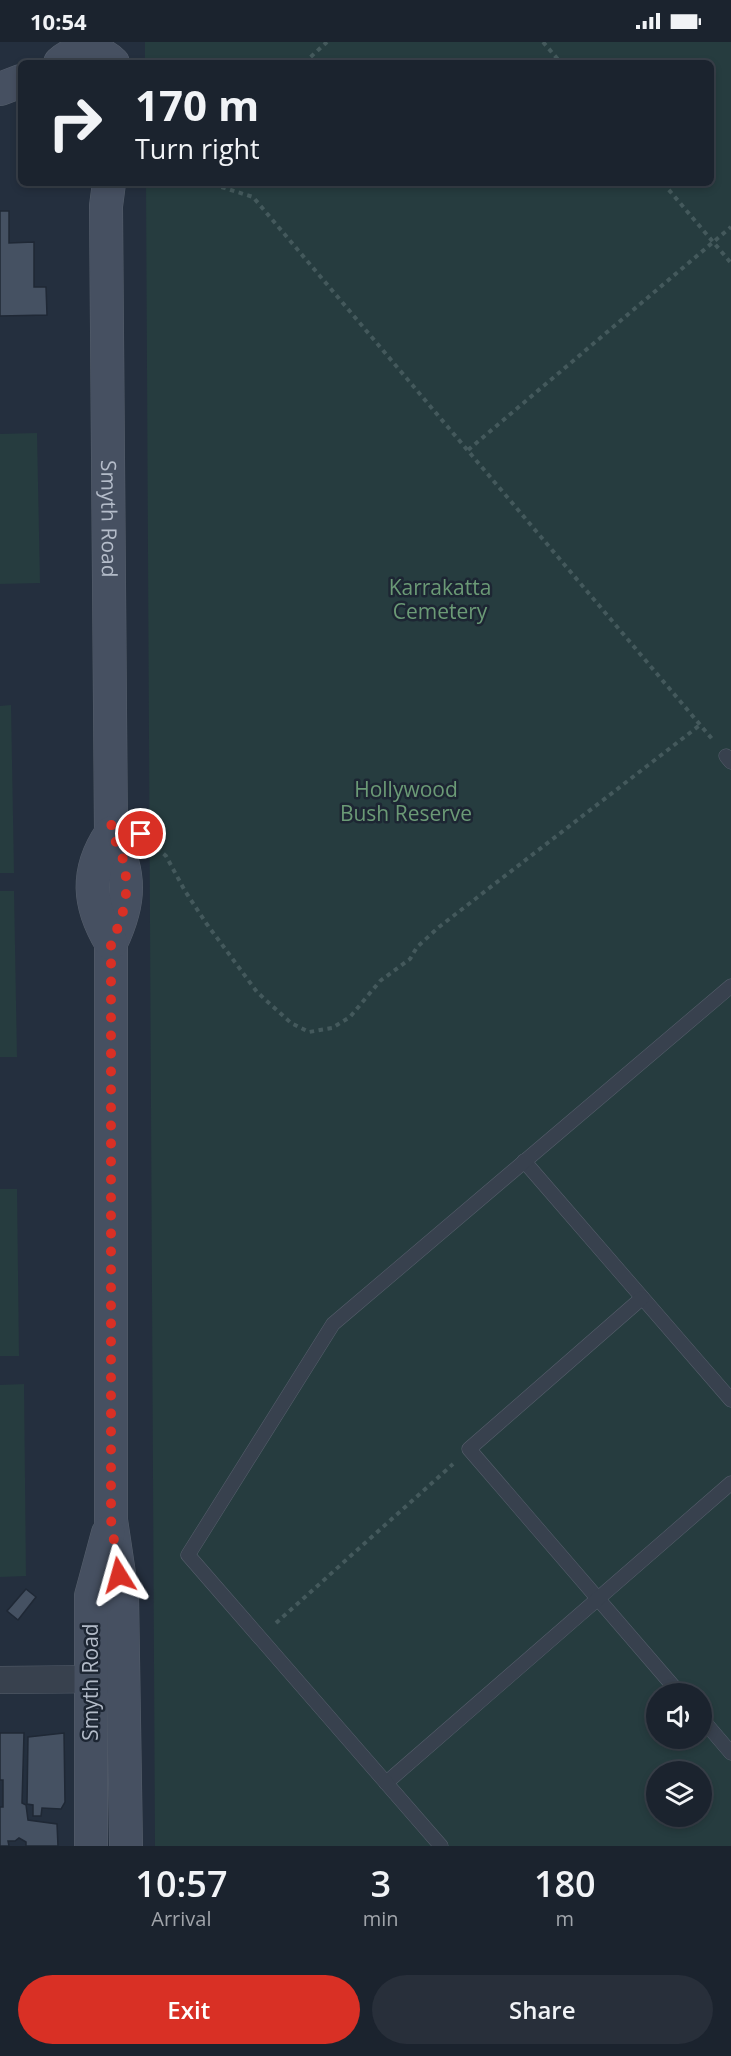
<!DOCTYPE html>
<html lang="en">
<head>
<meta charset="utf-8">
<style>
	:root { --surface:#1b232e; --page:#282f3a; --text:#f1f3f6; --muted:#a0a4aa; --line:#39404a; --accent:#d93025 }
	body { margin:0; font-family:"Open Sans",sans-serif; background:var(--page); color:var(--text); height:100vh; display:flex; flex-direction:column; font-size:22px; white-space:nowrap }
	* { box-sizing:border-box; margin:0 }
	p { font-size:20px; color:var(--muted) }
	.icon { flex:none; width:33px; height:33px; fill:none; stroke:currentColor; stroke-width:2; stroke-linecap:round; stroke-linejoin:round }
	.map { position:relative; height:1804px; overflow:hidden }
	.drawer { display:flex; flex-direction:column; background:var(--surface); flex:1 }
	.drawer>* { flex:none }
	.guide { position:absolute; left:18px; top:18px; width:696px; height:126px; border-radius:9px; box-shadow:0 3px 9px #0003,0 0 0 2px var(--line); background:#1b232e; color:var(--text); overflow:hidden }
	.controls { position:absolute; left:646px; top:1641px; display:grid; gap:12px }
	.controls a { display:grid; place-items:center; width:66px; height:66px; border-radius:50%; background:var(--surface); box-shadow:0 3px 9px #0003,0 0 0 2px var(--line); font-size:30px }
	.pin { position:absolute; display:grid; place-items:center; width:51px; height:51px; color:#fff; margin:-26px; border:3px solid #fff; border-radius:50%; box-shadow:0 2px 6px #0007 }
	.me { position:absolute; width:66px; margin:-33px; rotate:352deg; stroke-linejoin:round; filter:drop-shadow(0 0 4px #0008) }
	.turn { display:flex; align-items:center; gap:21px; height:126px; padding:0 18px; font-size:27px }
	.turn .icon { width:78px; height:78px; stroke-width:2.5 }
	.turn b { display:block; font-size:42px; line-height:51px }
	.eta { display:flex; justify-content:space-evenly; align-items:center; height:102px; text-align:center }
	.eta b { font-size:36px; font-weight:600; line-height:42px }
	.primary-button { display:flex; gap:12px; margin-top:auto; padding:12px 18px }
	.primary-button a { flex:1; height:69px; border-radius:36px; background:var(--accent); color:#fff; font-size:24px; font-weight:600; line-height:69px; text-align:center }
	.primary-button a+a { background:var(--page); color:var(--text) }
	.status { display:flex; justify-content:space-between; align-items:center; height:42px; padding:0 30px; background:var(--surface); direction:ltr }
	.status svg { height:16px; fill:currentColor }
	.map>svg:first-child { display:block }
</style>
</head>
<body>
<div class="status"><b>10:54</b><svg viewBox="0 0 49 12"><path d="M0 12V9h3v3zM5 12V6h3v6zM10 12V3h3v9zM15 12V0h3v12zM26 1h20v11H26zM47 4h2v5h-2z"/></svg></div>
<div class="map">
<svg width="731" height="1804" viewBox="0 0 731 1804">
	<rect width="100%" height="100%" fill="#242f3e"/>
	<!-- green -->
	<g fill="#263c3f" fill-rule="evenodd">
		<path d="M145,0H731V1804H155L146,141H711V21H145ZM657,1652H702V1696H657ZM657,1730H702V1774H657Z"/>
		<path d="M37,391L40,541L0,542V392Z"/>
		<path d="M11,663L14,831H0V664Z"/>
		<path d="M0,849H14L17,1015H0Z"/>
		<path d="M0,1147H17L19,1314H0Z"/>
		<path d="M24,1342L26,1534L0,1535V1343Z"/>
	</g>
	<!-- building -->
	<g fill="#455162" stroke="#1f2835" stroke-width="1.5">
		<path d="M0,169H9V201L34,200V245H46L47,273L0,274Z"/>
		<path d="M26,1547L36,1555L18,1578L7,1569Z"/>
		<path d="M0,1691H24L22,1761L26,1763L28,1778L57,1782L58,1804H26V1800L19,1796L15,1799H8L9,1804H0V1765H3V1738H0Z"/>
		<path d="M64,1691L65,1760L61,1767L42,1766L41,1774H33V1763L27,1762L28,1695Z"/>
	</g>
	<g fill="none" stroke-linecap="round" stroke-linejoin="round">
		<!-- lane casing -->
		<g stroke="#565f6c" stroke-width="15">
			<g id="lane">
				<path d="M726,714L731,720"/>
				<path d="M524,1119L731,1358"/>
				<path d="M642,1256L469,1407L680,1652"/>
				<path d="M702,1677L731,1711"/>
				<path d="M386,1741L731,1441"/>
				<path d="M441,1804L188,1513L333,1282L731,944"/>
			</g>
		</g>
		<!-- street casing -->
		<g stroke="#565f6c" stroke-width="28">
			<path id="street" d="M0,1638L110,1637"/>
		</g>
		<!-- secondary casing -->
		<g stroke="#565f6c" stroke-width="34">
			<g id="secondary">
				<path d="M60,21C75,7 98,6 113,21"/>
				<path d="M0,47L21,39"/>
				<path id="s1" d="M109,141L106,164L111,791C131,832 131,859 111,901V1478L122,1552L126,1804"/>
				<path d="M111,901C88,863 85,829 111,791"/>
				<path d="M91,1804V1554L108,1491"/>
			</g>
		</g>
		<!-- path -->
		<g stroke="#44595c" stroke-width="4" stroke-dasharray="4.5 4.5" stroke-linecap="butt">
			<path d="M543,0L561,21"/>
			<path d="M304,21L327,0"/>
			<path d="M142,141L143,143H215L253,155L713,698"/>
			<path d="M663,141L731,221"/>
			<path d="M468,408L731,185"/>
			<path d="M150,800L166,814L185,849L206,881L257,950L291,981L309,990L332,986L350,975L380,939L410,917L417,905L439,885L700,683"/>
			<path d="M276,1581L453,1422"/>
		</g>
		<!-- lane -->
		<use href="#lane" stroke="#38414e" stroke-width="14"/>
		<!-- street -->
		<use href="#street" stroke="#38414e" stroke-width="27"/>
		<!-- secondary -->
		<use href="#secondary" stroke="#465061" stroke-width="33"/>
	</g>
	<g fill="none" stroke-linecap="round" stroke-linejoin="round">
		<!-- route -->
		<path stroke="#d93025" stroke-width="10" stroke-dasharray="0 18" d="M119,1533L111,1478V901C125,872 131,846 122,814C119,803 111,795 111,783L141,792"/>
	</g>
	<g text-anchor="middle" stroke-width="5" stroke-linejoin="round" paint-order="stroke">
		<!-- street labels -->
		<g font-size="21" fill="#b4bcc9" stroke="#1d2633">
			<text dy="7" stroke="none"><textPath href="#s1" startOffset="336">Smyth Road</textPath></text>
			<text transform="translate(91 1640) rotate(-90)" y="7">Smyth Road</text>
		</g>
		<!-- park labels -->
		<g font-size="21" fill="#6b9a76" stroke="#1d2633">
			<text x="440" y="553">Karrakatta<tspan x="440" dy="24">Cemetery</tspan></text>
			<text x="406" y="755">Hollywood<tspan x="406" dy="24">Bush Reserve</tspan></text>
		</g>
	</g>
</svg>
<div class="controls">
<a><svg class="icon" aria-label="sound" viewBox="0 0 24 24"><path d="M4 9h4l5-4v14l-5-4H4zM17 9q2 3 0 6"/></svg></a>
<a><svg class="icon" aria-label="layers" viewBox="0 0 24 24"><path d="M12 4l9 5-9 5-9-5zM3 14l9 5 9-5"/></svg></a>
</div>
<div class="pin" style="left:141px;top:792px;background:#d93025"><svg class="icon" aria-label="arrive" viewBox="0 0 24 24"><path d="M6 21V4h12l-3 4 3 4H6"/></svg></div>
<svg class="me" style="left:119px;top:1533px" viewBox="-20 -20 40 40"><path d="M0-17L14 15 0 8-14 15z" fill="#d93025" stroke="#fff" stroke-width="4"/></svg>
<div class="guide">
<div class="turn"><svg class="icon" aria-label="right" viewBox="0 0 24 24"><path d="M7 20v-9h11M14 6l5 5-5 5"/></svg><div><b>170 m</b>Turn right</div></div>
</div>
</div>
<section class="drawer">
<div class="eta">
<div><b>10:57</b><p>Arrival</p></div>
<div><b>3</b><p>min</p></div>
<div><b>180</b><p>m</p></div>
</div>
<div class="primary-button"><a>Exit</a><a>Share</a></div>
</section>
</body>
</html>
